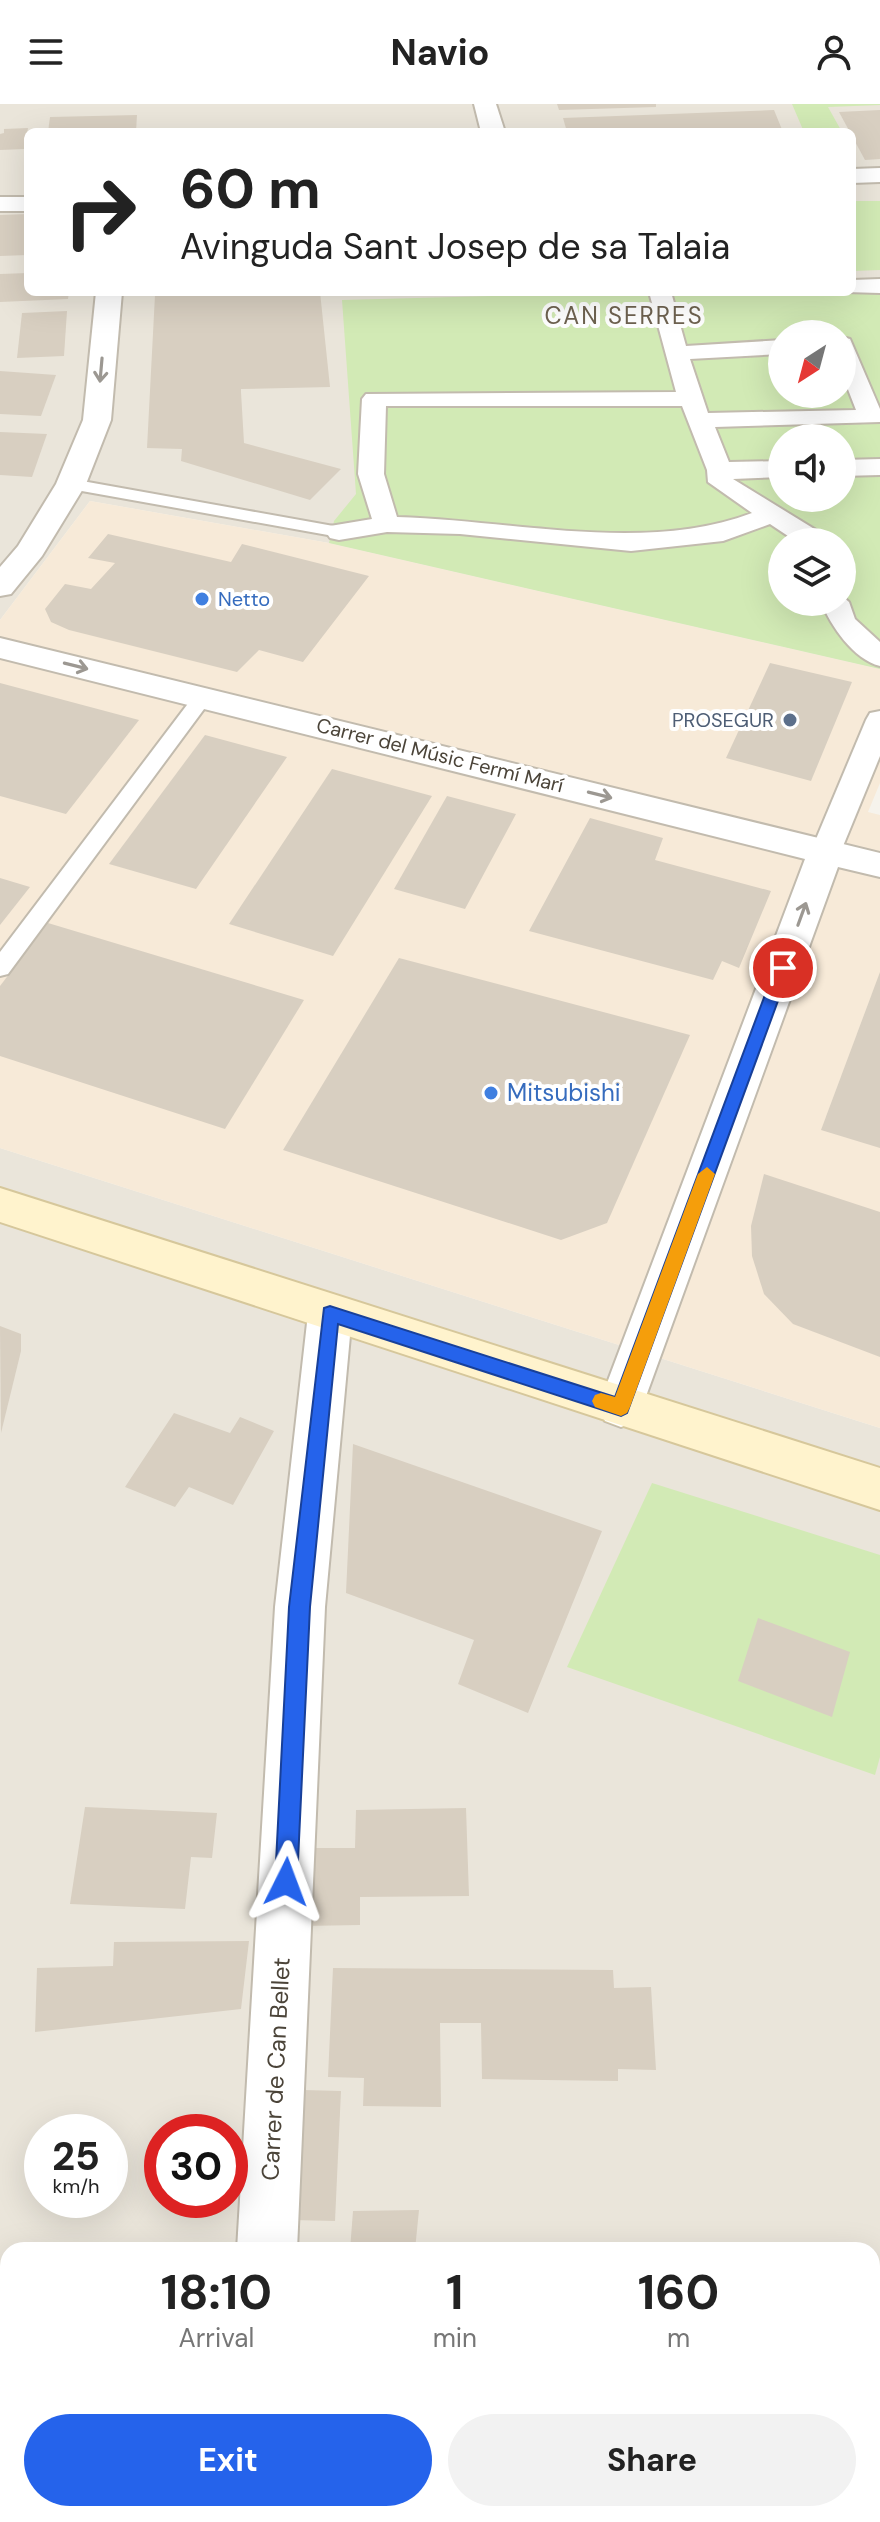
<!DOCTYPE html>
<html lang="en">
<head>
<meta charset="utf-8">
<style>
	:root { --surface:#fff; --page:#f2f2f2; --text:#222; --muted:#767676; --accent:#2563eb }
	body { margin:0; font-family:"DM Sans",sans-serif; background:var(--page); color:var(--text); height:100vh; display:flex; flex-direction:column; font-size:30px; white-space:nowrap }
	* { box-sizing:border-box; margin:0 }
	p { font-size:26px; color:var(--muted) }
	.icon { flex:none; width:44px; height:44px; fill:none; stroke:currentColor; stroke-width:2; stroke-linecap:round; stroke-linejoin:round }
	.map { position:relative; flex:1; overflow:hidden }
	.panel { position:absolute; left:0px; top:2138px; width:880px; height:280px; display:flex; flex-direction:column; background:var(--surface); border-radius:24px 24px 0 0; box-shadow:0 8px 32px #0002 }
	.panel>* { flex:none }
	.hud { position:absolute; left:24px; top:24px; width:832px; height:168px; border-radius:12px; box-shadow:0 8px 32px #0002; background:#fff; color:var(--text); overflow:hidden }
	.needle { width:52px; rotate:216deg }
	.tools { position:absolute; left:768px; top:216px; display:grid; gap:16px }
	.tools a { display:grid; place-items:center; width:88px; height:88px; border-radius:50%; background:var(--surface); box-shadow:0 8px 32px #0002; font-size:40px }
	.speed { position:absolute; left:24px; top:2010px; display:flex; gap:16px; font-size:40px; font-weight:700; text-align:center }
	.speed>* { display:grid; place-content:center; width:104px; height:104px; border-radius:50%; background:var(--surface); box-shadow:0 8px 32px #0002; line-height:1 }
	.speed small { font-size:20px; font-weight:400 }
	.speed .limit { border:12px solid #d22; background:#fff; color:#111 }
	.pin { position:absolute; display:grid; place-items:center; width:68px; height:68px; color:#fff; margin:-34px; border:4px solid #fff; border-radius:50%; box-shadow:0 2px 8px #0007 }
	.me { position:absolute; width:88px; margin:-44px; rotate:3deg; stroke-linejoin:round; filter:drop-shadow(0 0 6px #0008) }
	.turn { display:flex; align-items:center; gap:28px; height:168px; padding:0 24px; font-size:36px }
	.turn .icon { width:104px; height:104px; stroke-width:2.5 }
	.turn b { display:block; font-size:56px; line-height:68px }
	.eta { display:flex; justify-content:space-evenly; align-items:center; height:136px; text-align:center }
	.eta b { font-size:48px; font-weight:700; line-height:56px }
	.cta { display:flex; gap:16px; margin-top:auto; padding:16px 24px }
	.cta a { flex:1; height:92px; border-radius:48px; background:var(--accent); color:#fff; font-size:32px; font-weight:700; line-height:92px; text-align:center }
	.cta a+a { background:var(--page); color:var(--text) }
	header { display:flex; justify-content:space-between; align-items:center; height:104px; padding:0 24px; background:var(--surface); font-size:36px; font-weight:700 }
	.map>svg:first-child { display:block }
</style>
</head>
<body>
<header><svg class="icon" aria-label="menu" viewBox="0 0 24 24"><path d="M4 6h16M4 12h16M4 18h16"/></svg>Navio<svg class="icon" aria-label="person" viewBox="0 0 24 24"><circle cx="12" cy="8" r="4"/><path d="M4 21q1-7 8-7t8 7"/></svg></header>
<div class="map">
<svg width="880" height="2418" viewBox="0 0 880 2418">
	<rect width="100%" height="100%" fill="#f6f3ec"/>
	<!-- residential -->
	<g fill="#eae5da" fill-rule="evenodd">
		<path d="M0,0H880V565L329,439L90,397L0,516ZM28,28H852V188H28ZM782,230H842V290H782ZM782,334H842V394H782ZM782,438H842V498H782Z"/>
		<path d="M0,1044L880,1324V2418H0ZM42,2028H110V2096H42ZM162,2028H230V2096H162ZM8,2146H872V2410H8Z"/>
	</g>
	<!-- commercial -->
	<path fill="#f7ead8" d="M90,397L329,439L880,565V679L868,708L880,711V1324L0,1044V516Z"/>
	<!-- green -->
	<g fill="#d2eab5" fill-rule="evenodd">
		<path d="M792,0H880V1L828,3L842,28H804Z"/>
		<path d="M852,97H880V166L852,167Z"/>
		<path d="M880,175V565L329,439L334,417L356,390L342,196L639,188H852V176ZM782,230H842V290H782ZM782,334H842V394H782ZM782,438H842V498H782Z"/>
		<path d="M652,1379L880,1451V1653L875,1671L567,1563Z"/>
	</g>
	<!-- building -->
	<g fill="#d8cfc1">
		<path d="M557,0H656V3L559,6Z"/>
		<path d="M774,6L783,28H567L563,14Z"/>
		<path d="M880,6V55L865,56L839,8Z"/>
		<path d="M137,11L136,28H48L50,13Z"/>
		<path d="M28,24L25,45L0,46V30L4,29V25Z"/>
		<path d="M28,110V151L0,152V111Z"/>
		<path d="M28,169V188H69L68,195L0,198V170Z"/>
		<path d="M320,188L330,283L241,285V288L244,339L341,365L310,396L181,357L182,345L147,344L155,191Z"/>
		<path d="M67,207L64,252L17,254L22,209Z"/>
		<path d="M0,267L56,271L41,312L0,310Z"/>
		<path d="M0,328L47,330L32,373L0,371Z"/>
		<path d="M108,430L231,458L242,440L369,472L303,558L259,546L237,568L69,526L51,518L45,505L65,480L91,485L115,459L88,454Z"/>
		<path d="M770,559L852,578L811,677L726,654Z"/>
		<path d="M0,579L139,616L66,710L0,692Z"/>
		<path d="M205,631L287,653L196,785L109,760Z"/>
		<path d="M332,665L432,692L333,852L229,820Z"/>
		<path d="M447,692L516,710L465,805L394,785Z"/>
		<path d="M590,714L663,734L655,756L771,787L739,864L722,857L713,876L529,827Z"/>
		<path d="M0,774L30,783L0,821Z"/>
		<path d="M48,819L304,896L225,1025L0,952V882Z"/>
		<path d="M399,854L690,931L607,1119L561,1136L283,1046Z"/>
		<path d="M880,868V1044L821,1026Z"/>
		<path d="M764,1070L880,1108V1253L793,1220L764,1190L752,1152L751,1122Z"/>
		<path d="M0,1222L21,1230V1247L1,1329Z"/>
		<path d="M174,1309L230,1329L240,1313L274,1327L233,1401L189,1383L175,1403L125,1383Z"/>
		<path d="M353,1340L602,1427L528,1609L458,1580L474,1536L346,1489Z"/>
		<path d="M758,1514L850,1548L832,1613L738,1577Z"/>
		<path d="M85,1703L217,1709L212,1754L191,1753L185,1805L70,1800Z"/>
		<path d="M466,1704L469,1792L360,1793V1821L304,1822L307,1744H355L356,1706Z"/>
		<path d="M249,1837L241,1905L35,1928L37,1864L113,1862L114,1838Z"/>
		<path d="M333,1864L613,1866L614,1884L651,1883L656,1966L618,1965V1977L482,1975L481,1919H440L441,2003L363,2002L364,1974L328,1973Z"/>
		<path d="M303,1986L341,1987L335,2117L291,2116Z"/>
		<path d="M419,2106L415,2146H350L353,2107Z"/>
		<path d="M0,2240L8,2241V2376L0,2377Z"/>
	</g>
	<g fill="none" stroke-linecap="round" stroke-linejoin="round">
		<!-- service casing -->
		<g stroke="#c2bbae" stroke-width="4">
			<g id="service">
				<path d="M71,375L339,423L348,428L339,433L65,384L62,380L65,376Z"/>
				<path d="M203,587L210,589L213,593L210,597L8,870L0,872V848L196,589Z"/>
			</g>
		</g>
		<!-- pedestrian casing -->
		<g stroke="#c2bbae" stroke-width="4">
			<g id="pedestrian">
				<path d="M880,175V189L845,188H852V176Z"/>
				<path d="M649,188H671L686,242L782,236V250L690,255L708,309L856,306L842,270V233L850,235L880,305V318L715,323L729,358L782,357V373L733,375L816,426L823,438H797L770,420L723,437L631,447L460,430L387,428L339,436L330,434L326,428L330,422L372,415L358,370L362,295L366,290L676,288ZM386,302H682L707,366L708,378L752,409C644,450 512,416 397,413L384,370Z"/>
				<path d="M880,355V371L842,372V356Z"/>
				<path d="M842,492L849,498L855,515L880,538V562C853,555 831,522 821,498H842Z"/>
				<path d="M880,607V652L841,747L837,754L826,758L815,754L811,747L866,616L870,609Z"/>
			</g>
		</g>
		<!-- minor casing -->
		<g stroke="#c2bbae" stroke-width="4">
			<g id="minor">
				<path d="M474,0H496L505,28H481Z"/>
				<path d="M880,64V78L852,79V65Z"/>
				<rect x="0" y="93" width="28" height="14"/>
				<path d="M96,188H122L111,316L86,380L42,452L11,490L0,492V463L18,442L56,380L83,316Z"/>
				<path d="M0,534L880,749V773L838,763L637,1317L621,1323L605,1317L598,1303L805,755L0,554Z"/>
				<path d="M330,1192L346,1197L352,1210L325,1503L297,2146H237L275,1503L308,1210L314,1197Z"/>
				<rect x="221" y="2410" width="66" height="8"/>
			</g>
		</g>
		<!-- secondary casing -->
		<g stroke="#d6c79b" stroke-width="4">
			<path id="secondary" d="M0,1084L880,1364V1406L0,1118Z"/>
		</g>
		<!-- service -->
		<use href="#service" fill="#fff" fill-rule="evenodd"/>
		<!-- pedestrian -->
		<use href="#pedestrian" fill="#fff" fill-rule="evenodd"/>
		<!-- minor -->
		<use href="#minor" fill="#fff" fill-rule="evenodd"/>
		<!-- secondary -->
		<use href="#secondary" fill="#fff3cd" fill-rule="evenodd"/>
	</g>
	<!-- one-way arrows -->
	<defs><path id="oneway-shaft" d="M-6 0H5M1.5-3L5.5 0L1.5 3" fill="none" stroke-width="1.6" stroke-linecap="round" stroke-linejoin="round" transform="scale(2)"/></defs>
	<g stroke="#9c9892">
		<use href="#oneway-shaft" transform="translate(101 266) rotate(95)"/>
		<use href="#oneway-shaft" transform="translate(76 562) rotate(14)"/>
		<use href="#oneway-shaft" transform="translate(600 691) rotate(14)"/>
		<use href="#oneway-shaft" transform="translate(802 810) rotate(-70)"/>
	</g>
	<!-- route -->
	<path fill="#2563eb" stroke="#184099" stroke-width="2" d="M783,858L790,864L627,1309L621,1312L338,1220L310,1503L297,1778L294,1786L286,1790L278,1786L275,1778L289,1503L324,1204L330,1202L615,1293L775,864Z"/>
	<!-- slow -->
	<path fill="#f59e0b" d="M707,1063L715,1070L630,1303L627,1309L621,1312L595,1303L592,1297L595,1291L601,1289L615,1293L698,1070Z"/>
	<!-- markers -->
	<g fill="#3f7fe0" stroke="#fff" stroke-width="3">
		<circle cx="202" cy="495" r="8"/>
		<circle cx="491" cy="989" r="8"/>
	</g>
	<circle fill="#5c6f8a" stroke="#fff" stroke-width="3" cx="790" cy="616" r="8"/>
	<g text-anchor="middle" stroke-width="8" stroke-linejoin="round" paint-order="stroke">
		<!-- far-shop labels -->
		<g font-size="20" fill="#366cbe" stroke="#fff" text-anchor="start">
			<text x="218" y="502">Netto</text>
		</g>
		<!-- far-service labels -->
		<g font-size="20" fill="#4e5e75" stroke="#fff" text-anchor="end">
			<text x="774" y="623">PROSEGUR</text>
		</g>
		<!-- far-street labels -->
		<g font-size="20" fill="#4b4439" stroke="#fff">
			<text transform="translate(440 651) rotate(14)" y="7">Carrer del Músic Fermí Marí</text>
		</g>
		<!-- far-quarter labels -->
		<g font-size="24" letter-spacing="2" fill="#6e6250" stroke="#fff">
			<text x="624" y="220">CAN SERRES</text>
		</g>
		<!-- shop labels -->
		<g font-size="24" fill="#366cbe" stroke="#fff" text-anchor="start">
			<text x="507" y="997">Mitsubishi</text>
		</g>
		<!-- street labels -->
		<g font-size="24" fill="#4b4439" stroke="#fff">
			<text transform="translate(276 1965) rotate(-87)" y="8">Carrer de Can Bellet</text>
		</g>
	</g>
</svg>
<div class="tools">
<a><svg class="needle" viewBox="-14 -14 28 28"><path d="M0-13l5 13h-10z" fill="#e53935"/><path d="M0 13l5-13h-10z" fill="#767676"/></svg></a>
<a><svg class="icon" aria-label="sound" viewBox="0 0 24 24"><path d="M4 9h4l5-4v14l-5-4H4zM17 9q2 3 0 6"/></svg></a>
<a><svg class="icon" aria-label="layers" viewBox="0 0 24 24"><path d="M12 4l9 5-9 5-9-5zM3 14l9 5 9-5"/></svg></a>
</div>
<div class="speed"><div>25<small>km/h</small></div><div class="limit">30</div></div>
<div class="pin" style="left:783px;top:864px;background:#d93025"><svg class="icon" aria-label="arrive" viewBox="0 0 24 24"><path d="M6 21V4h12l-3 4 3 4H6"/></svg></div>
<svg class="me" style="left:286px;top:1778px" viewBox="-20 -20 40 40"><path d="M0-17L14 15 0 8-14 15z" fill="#2563eb" stroke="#fff" stroke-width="4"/></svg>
<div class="hud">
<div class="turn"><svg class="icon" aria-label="right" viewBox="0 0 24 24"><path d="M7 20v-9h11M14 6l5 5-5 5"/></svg><div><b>60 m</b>Avinguda Sant Josep de sa Talaia</div></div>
</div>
<section class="panel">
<div class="eta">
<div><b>18:10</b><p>Arrival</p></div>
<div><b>1</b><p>min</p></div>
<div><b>160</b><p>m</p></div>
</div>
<div class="cta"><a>Exit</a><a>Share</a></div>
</section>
</div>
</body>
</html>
